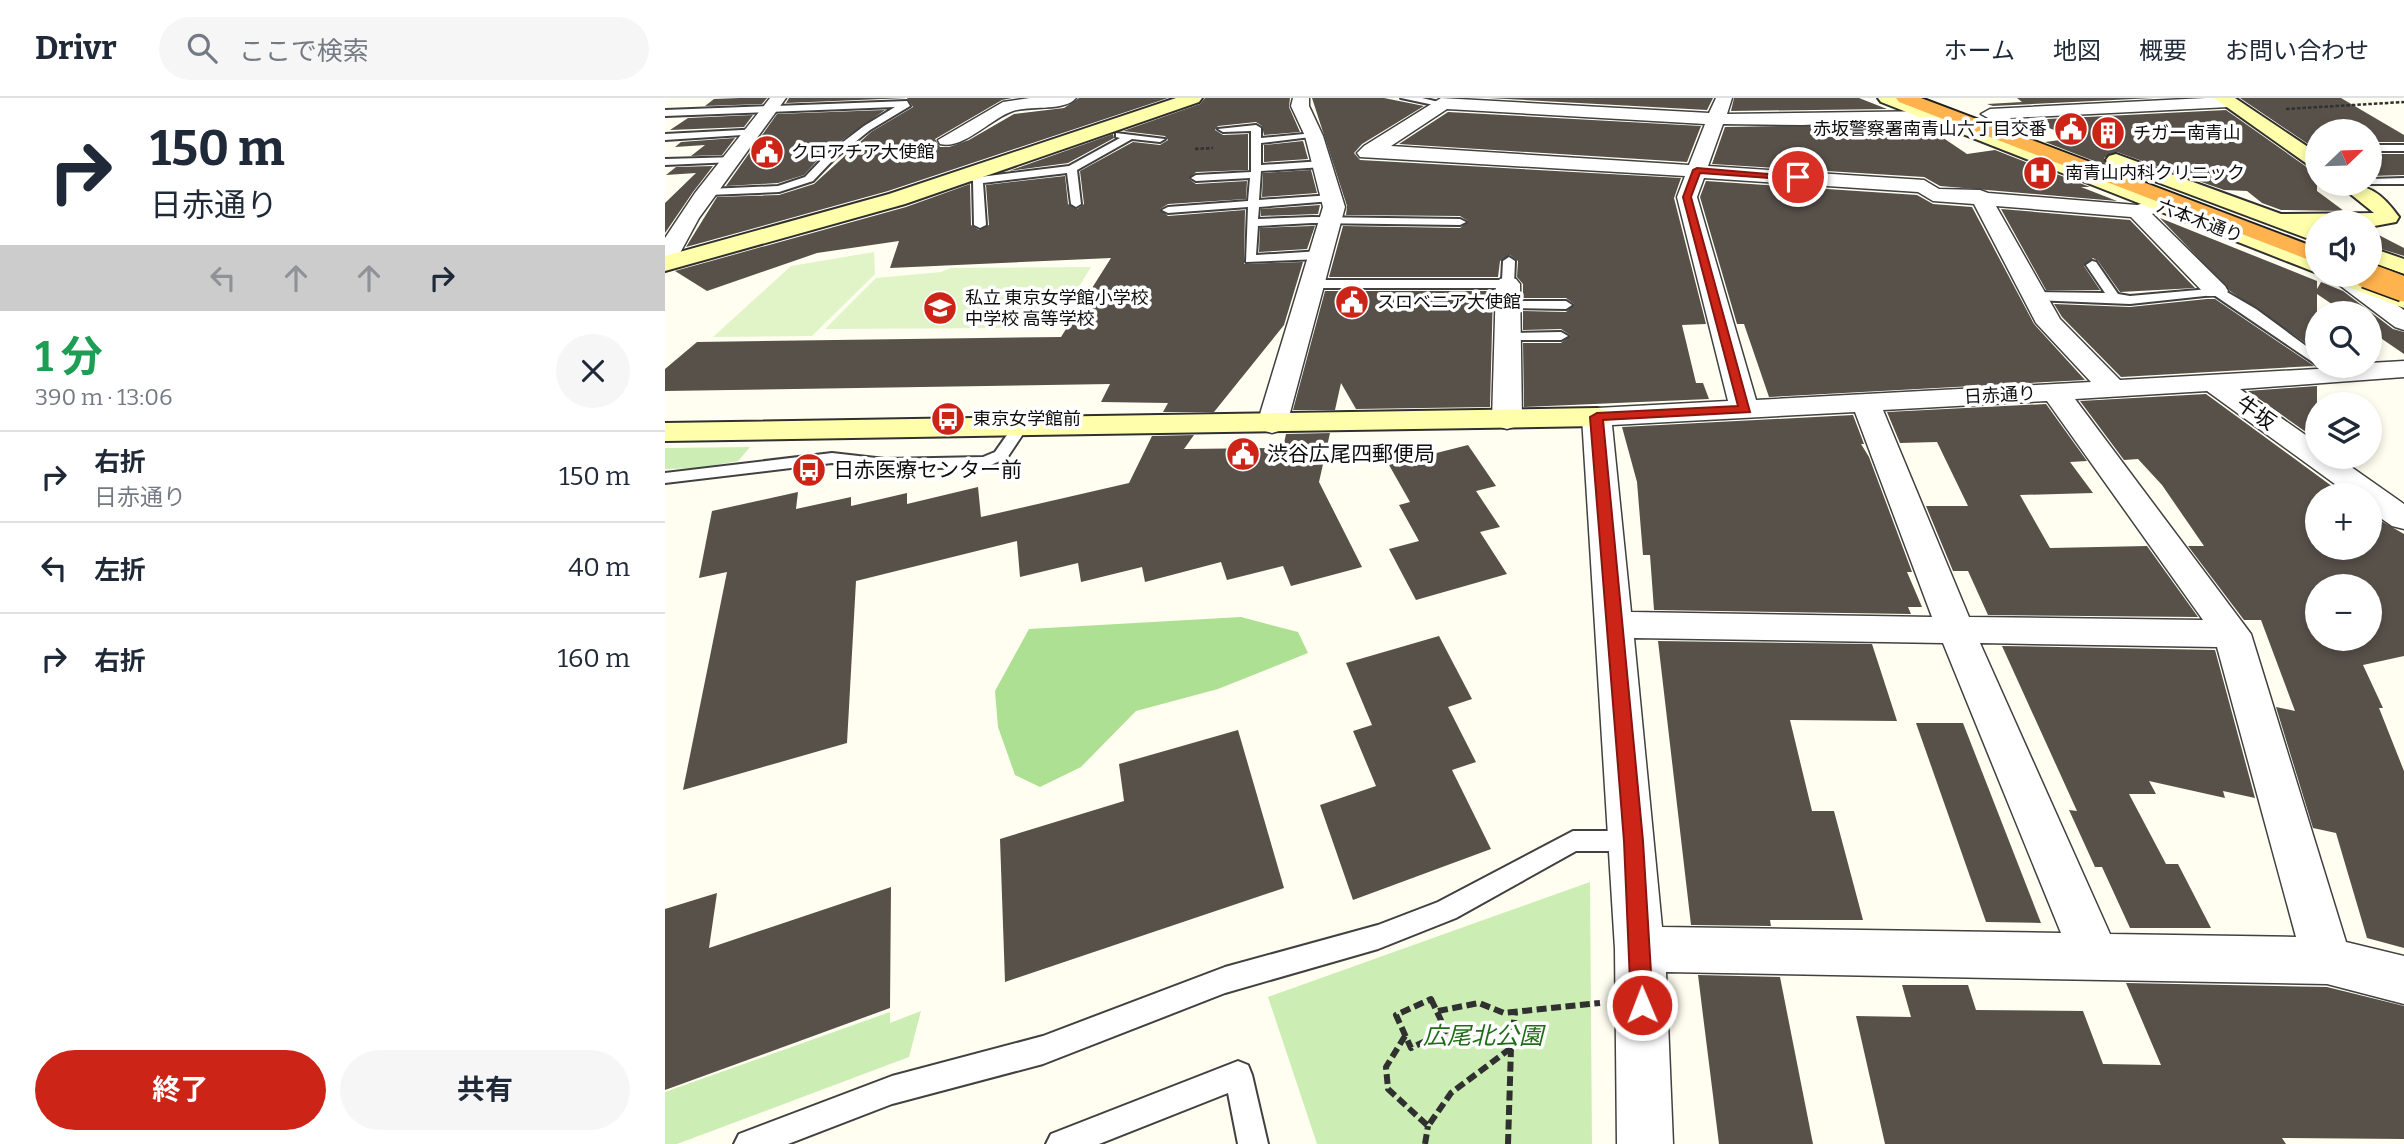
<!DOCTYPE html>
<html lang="ja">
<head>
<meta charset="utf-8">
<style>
	:root { --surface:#fff; --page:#f6f6f7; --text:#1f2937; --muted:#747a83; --line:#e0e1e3; --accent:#cd2418 }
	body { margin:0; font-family:Bitter,"Noto Sans JP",serif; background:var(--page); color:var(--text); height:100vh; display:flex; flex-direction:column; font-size:26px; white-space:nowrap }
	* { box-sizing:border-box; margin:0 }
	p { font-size:23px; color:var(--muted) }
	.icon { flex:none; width:38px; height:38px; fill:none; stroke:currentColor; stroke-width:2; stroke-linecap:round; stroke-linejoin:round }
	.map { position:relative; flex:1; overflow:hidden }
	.sheet { display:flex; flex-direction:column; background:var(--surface); width:665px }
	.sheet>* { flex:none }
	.guide { background:#fff; color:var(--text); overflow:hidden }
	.needle { width:46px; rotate:67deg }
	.controls { position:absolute; left:1640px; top:21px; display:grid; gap:14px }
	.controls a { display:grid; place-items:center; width:77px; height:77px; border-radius:50%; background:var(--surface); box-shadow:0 4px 10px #0003; font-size:35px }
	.pin { position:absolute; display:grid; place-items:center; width:60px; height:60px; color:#fff; margin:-30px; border:4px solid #fff; border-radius:50%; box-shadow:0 2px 7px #0007 }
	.me { position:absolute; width:77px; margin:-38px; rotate:359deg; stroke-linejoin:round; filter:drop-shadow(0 0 5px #0008) }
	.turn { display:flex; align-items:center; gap:24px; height:147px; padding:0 35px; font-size:32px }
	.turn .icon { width:91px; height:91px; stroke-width:2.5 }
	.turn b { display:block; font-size:49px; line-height:60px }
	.lanes { display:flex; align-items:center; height:66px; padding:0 35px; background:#0003; justify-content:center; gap:35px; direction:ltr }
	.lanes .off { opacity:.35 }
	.round { display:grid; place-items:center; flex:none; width:74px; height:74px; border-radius:37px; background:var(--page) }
	.overview { display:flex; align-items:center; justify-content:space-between; height:119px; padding:0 35px }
	h1 { font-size:42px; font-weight:700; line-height:52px; color:#1e9e55 }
	.action { display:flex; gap:14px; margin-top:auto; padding:14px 35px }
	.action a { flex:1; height:80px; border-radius:42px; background:var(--accent); color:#fff; font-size:28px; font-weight:700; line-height:80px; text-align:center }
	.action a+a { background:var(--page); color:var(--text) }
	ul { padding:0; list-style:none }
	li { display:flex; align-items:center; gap:21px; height:91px; padding:0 35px; border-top:2px solid var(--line) }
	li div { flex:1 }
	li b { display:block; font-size:26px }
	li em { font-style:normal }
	header { display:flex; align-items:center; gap:42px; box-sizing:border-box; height:98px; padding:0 35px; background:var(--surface); border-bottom:2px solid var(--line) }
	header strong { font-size:33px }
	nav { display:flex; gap:38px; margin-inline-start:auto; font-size:24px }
	.search { width:490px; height:63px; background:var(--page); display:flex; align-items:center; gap:18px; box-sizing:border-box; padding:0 24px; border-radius:38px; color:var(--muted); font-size:26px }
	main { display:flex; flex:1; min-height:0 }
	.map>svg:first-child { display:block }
</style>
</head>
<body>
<header>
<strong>Drivr</strong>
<div class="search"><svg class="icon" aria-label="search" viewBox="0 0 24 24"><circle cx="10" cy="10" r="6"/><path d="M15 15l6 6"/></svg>ここで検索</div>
<nav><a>ホーム</a><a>地図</a><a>概要</a><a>お問い合わせ</a></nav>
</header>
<main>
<section class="sheet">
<div class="guide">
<div class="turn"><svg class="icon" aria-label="right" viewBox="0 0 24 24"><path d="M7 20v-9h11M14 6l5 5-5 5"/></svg><div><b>150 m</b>日赤通り</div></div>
<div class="lanes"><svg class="icon off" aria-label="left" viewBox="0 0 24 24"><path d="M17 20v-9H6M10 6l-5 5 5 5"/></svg><svg class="icon off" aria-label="ahead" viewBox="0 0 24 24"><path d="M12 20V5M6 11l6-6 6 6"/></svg><svg class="icon off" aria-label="ahead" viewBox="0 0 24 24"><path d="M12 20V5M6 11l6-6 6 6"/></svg><svg class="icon" aria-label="right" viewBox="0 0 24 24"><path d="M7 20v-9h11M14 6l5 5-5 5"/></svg></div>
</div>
<div class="overview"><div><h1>1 分</h1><p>390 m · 13:06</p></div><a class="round"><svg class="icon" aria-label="close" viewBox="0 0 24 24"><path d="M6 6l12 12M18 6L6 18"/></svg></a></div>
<ul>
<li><svg class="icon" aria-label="right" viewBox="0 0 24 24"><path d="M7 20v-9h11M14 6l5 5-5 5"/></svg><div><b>右折</b><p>日赤通り</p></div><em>150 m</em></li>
<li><svg class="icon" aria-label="left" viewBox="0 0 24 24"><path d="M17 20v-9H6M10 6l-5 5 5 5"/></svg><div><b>左折</b></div><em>40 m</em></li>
<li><svg class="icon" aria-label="right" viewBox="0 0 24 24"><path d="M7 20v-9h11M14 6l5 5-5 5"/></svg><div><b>右折</b></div><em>160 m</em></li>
</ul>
<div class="action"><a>終了</a><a>共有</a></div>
</section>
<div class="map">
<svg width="1739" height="1046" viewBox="0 0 1739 1046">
	<rect width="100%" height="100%" fill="#fffef0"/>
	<!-- green -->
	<g fill="#cceeb5">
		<path d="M85,349L73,363L34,370L0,371V350Z"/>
		<path d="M925,784L927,1046H652L603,899Z"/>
		<path d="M256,913L244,959L12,1046H0V994L225,914V925Z"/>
	</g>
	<!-- forest -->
	<path fill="#ade092" d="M576,519L633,534L643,555L553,591L471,613L416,669L375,689L350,677L333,629L330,593L364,531Z"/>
	<!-- pitch -->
	<g fill="#e0f4c8">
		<path d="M209,154L210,176L147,238L48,239L126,168Z"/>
		<path d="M426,169L401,210L347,230L160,231L211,180L276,174L286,170Z"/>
	</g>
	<!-- building -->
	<g fill="#58514a" fill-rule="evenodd">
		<path d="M75,0H102L97,6L40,8L49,1Z"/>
		<path d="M124,0H347L337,2L270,41L275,49H284L304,42L349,16L399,10L414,0H503L223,93L21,149L52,99L114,97L149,86L206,34L248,9L242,0L121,5Z"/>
		<path d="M540,0H625L624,9L635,34L599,37L597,28L591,24L553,28L550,32L558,37L583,36V72L531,74L524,81L531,86L582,83L581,101L503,106L495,111L503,118L580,112L579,166L638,164L619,227L549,314H498L503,305L436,304L445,286L0,293V271L32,244L396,239L446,160L225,170L234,143L152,155L42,193L10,173L241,109L305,86L306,127L314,132L324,127L321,87L400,78L403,106L412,111L419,106L415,73L468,44L495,47L503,42L500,38L458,33L535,6Z"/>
		<path d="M647,0H719L759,8L697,46L689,55L695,62L1016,80L1009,100L1041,226L1017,227L1031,285H1038L1044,301L859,309L858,245H896L905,237L896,231L858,232V213L901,214L909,206L901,200H858V186L852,179L853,163L845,157L835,163L833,179H664L678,128L795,130L803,123L795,118L681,117L682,108Z"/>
		<path d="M823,0H1048L1042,12Z"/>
		<path d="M1069,0H1194L1222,11L1066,13Z"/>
		<path d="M1352,0H1489L1328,8L1322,6L1357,4Z"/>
		<path d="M1575,0H1676L1739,37V44H1704V33H1652V45L1643,46Z"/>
		<path d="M220,12L159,55L139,77L113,85L61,88L112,16Z"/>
		<path d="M1561,12L1643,70L1652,72V93L1679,113L1616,112L1597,105L1582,93L1559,92L1452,54L1439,60L1442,68L1380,44L1410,40L1363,22Z"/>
		<path d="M783,14L1036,28L1022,64L734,46Z"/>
		<path d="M88,17L79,29L5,32L23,20Z"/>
		<path d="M1256,25L1302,56L1330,52L1425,89H1416L1452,103L1275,88L1259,79L1047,66L1060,29Z"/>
		<path d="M448,36L449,40L403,65L344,73Z"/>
		<path d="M70,40L57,57L26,58L40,47L10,49L16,44Z"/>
		<path d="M638,43L643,61L599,64V47Z"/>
		<path d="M1704,56H1739V77L1704,78Z"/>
		<path d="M48,68L28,94L0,135V105L31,75L1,77L11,69Z"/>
		<path d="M646,72L652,95L597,99L598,75Z"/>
		<path d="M1041,83L1252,97L1268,106L1307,109L1369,226L1420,282L1104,299L1079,226H1072L1035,99Z"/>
		<path d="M655,107L653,116L596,118V111Z"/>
		<path d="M1336,111L1465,122L1530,190L1455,194L1433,163L1428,160L1419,168L1435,192H1381Z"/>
		<path d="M1495,120L1652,183V191L1656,184L1678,193L1728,231L1739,234V256L1704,232V215H1680L1652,196V253L1565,193Z"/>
		<path d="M647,128H650L642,151L594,154L595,130Z"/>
		<path d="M1704,132L1739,150V158L1704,147Z"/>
		<path d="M660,193H828L825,309L691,311L676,285L670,312H628Z"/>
		<path d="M1542,201H1550L1649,268L1456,279L1397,219L1389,206L1465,209Z"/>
		<path d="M1652,288V338L1648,339L1583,293Z"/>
		<path d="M1541,296L1679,397H1652V450H1704V416L1739,436V558L1698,567L1718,610H1714L1739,673V850L1702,840L1671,735L1648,730L1611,609L1630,613L1596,522H1579L1523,448H1539L1497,387L1473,361L1459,362L1415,303ZM1652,488H1704V541H1652Z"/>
		<path d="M1381,306L1422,363L1405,364L1428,395L1355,397L1385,450L1482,448L1533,519L1323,517L1303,473H1288L1261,408H1303L1272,344L1235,345L1222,314Z"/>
		<path d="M1188,317L1199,346H1196L1204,359L1247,474H1242L1257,509H1243L1246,516L989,512L985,457H978L972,384L957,329Z"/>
		<path d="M665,335L654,384L697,469L626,488L618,468L562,482L556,464L480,484L477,469L416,484L413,465L355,479L352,443L191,483L182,645L18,692L62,474L34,480L47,413L133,394L131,411L186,399V408L242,395V406L313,389L316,419L464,385L487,338L529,337L519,351L618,350L621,336Z"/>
		<path d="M803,347L831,388L811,393L835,429L815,434L842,476L751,502L724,451L754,443L734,407L745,404L724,367Z"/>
		<path d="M774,538L807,601L783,609L811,664L787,672L826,751L688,802L655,707L711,688L688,633L707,627L681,565Z"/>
		<path d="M993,543L1207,546L1232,623L1125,622L1147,713H1169L1198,822H1105L1106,828L1026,827Z"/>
		<path d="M1337,548L1550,552L1590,700L1558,693L1560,700L1484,683L1491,696H1464L1501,766H1513L1546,830H1465L1437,769H1430L1404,712L1412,713Z"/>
		<path d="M1251,625H1298L1376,825L1321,824Z"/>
		<path d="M573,632L619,790L340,884L335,741L459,703L454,666Z"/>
		<path d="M226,789L225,910L0,992V811L52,795L44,850Z"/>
		<path d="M1033,877L1115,879L1148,1046H1054Z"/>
		<path d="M1461,885L1662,889L1739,908V1041L1617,1040L1621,1046H1220L1191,918L1246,919L1237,887H1303L1311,912L1418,913L1438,966L1496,967Z"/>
	</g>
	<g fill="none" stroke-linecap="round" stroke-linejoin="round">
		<!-- lane casing -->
		<g stroke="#414141" stroke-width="4">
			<g id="lane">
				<path d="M736,0H757L782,6L778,9Z"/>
				<path d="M242,3L245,8L205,32L169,61L148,83L114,94L43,97L38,94L43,91L113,88L140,79L161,57L199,28L230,9L0,18V12Z"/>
				<path d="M591,27L596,30V40L649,35L654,38L596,45V67L658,63L663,66L658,69L596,73L594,102L667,97L672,100L667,103L594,109L593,121L647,119L795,121L801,124L795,127L647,125L593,128L591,157L656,153L662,157L656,161L581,164L583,109L503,115L497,112L503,109L583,103L585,80L531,83L526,80L531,77L586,74V33L558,34L553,31Z"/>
				<path d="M96,31L93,36L0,42V36Z"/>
				<path d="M451,35L500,41L495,44L467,41L412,72L416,106L411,109L406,106L402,75L318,85L321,127L315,130L309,127L308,83L301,79V75L315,79L404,68L455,40L451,39Z"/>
				<path d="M1652,47V53L1633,54L1628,51Z"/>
				<rect x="1704" y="47" width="35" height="6"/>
				<path d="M73,59V63L69,64L0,67V61Z"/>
				<path d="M1739,80V86H1700H1704V81Z"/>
				<path d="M844,159L850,163L849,186L843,190H647L641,186L647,182H837L838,163Z"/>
				<path d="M1427,163L1431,164L1453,196L1465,198L1555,190L1591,211L1652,256V267L1549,197L1465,206L1368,202L1362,198L1368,194L1440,195L1421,167Z"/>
				<path d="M843,203H901L907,207L901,211L838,210V204Z"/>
				<path d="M843,235L896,234L903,238L896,242H838V236Z"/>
				<path d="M354,325L362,330L342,360L321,369L220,371L167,365L0,385V375L167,355L220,361L318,359L330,354L349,327Z"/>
				<path d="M908,733H967L975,736L979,743L975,750L967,753H911L791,820L713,851L560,895L378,966L227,1006L123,1046H69L74,1036L227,978L378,938L560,869L713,827L773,804Z"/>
				<path d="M573,963L583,967L587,977L603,1046H573L563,995L434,1046H381L386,1036Z"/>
			</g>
		</g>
		<!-- street casing -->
		<g stroke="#414141" stroke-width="3">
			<g id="street">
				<path d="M105,0H121L34,120L8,168L0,170V140L30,95Z"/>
				<path d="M365,0H411C399,14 366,7 348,13C326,20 299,52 275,46L273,42L338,4Z"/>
				<path d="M628,0H644V8L658,38L680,109L622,326L617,332L607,335L597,332L592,326L658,109L640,38L626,8Z"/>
				<path d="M776,0L1044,15L1051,0H1067L1062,16L1271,13L1274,17L1265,22L1137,27L1058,26L1043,68L1259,82L1274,91L1315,92L1323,95L1472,107L1494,101L1501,103L1504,107L1501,111L1487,116L1560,188L1563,193L1560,198H1542L1466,119L1331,108L1395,221L1455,282L1704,268V265L1739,263V279L1575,291L1652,345V359H1672L1739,406V431L1727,428L1704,412V397H1685L1542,293L1410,301L1586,536L1681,844L1739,858V906L1662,886L1001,874L1008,1046H952L950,851L917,319L922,313L932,310L1063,303L1012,99L1020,78L695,59L692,55L699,48ZM782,11L1040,26L1024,67L726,48ZM1039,80L1253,94L1268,103L1309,106L1371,225L1426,284L1091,302L1032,99ZM1382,303L1538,522L1304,519L1218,312ZM1190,314L1267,519L966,514L947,327ZM969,540L1278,545L1396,835L997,829ZM1315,545L1552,549L1631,839L1445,836Z"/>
				<path d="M1541,0H1569L1573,4L1564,9L1325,21L1316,16L1325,11Z"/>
				<path d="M1666,177H1691L1739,212V232L1730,229L1669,183Z"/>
				<path d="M843,179L851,181L855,186L857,322L852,328L842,331L832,328L827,322L831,186L835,181Z"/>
			</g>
		</g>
		<!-- secondary casing -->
		<g stroke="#303030" stroke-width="4">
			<g id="secondary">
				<path d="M511,0H537L534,4L240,106L0,173V158L224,96Z"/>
				<path d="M1213,0H1238L1652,159V175L1216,4Z"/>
				<path d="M1549,0H1570L1652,55V70L1645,68Z"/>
				<path d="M1451,56L1616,116L1709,115L1673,86C1703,85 1717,95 1734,119L1731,124L1704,129V124H1652L1649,128L1652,129V144L1444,66L1441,62L1444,58Z"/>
				<path d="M1704,149L1739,161V176L1704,164Z"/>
				<path d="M1661,177H1695L1739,193V210L1664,182Z"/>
				<path d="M932,310L943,313L947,319L943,325L932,328L0,343V325Z"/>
			</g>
		</g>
		<!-- highway casing -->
		<g stroke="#1f1f1f" stroke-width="4">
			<path id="highway" d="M1231,0H1256L1652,150V165L1234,4Z"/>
		</g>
		<!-- path-far1 -->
		<g stroke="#303030" stroke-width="2.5" stroke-dasharray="3.5 2" stroke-linecap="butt">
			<path d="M1621,11L1739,4"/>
			<path d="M530,51L548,50"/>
		</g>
		<!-- path -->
		<g stroke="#303030" stroke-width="6" stroke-dasharray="10 4.5" stroke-linecap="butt">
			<path d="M766,901L781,933L746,950L731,917Z"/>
			<path d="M773,913L814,905L839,915L935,905"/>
			<path d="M740,938L721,969L723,991L763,1028L786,995L846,950L850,915"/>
			<path d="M760,1046L763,1028"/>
			<path d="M843,1046L846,950"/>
		</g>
		<!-- lane -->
		<use href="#lane" fill="#fff" fill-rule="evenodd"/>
		<!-- street -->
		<use href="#street" fill="#fff" fill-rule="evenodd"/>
		<!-- secondary -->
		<use href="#secondary" fill="#ffffab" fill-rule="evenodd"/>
		<!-- highway -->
		<use href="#highway" fill="#ffb34e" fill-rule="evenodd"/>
		<!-- highway-bridge casing -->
		<g stroke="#1f1f1f" stroke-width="28" stroke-linecap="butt">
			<path id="highway-bridge" d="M1701,177L1739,191"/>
		</g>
		<!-- highway-bridge -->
		<use href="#highway-bridge" stroke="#ffb34e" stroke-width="25"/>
	</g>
	<!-- route -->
	<path fill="#cd2418" stroke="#851710" stroke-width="2" d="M1032,70L1137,79L1133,82L1035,75L1026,99L1085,314L938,322L978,743L988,907L985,915L977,918L969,915L966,907L959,743L925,319L932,315L1073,308L1018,99L1028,72Z"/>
	<!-- icons -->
	<defs>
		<g id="civic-disc" transform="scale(1.75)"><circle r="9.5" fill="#cd2418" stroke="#fff"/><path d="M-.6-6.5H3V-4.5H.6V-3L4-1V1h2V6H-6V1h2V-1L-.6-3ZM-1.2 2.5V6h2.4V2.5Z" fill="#fff"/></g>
		<g id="building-disc" transform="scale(1.75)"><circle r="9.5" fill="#cd2418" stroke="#fff"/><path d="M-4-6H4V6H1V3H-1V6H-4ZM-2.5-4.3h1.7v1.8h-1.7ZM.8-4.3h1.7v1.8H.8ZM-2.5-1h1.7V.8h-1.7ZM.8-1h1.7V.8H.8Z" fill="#fff"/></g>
		<g id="hospital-disc" transform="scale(1.75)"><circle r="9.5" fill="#cd2418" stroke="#fff"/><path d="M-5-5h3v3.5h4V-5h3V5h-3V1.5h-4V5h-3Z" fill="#fff"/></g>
		<g id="school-disc" transform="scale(1.75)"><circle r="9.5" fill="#cd2418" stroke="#fff"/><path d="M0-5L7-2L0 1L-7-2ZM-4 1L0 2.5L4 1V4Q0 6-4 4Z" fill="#fff"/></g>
		<g id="bus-disc" transform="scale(1.75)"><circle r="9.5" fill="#cd2418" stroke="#fff"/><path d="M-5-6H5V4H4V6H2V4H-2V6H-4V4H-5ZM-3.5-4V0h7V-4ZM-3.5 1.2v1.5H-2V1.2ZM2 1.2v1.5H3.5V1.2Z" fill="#fff"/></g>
	</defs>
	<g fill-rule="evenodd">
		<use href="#civic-disc" x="1406" y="31"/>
		<use href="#building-disc" x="1443" y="35"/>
		<use href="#civic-disc" x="102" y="54"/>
		<use href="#hospital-disc" x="1375" y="75"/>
		<use href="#civic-disc" x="687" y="204"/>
		<use href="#school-disc" x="275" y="210"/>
		<use href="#bus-disc" x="283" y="321"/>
		<use href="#civic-disc" x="578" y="356"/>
		<use href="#bus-disc" x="144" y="372"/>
	</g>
	<g text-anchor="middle" stroke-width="7" stroke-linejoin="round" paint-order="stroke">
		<!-- far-poi labels -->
		<g font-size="18" fill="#0e0e0e" stroke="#fff" text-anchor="start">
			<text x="1382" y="37" text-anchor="end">赤坂警察署南青山六丁目交番</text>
			<text x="1468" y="41">チガー南青山</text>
			<text x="126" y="60">クロアチア大使館</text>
			<text x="1400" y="81">南青山内科クリニック</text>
			<text x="300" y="206">私立 東京女学館小学校<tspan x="300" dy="21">中学校 高等学校</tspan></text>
			<text x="712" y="210">スロベニア大使館</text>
			<text x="308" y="327">東京女学館前</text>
		</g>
		<!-- far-street labels -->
		<g font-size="18" fill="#0e0e0e" stroke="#fff">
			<text transform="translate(1535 123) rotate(21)" y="6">六本木通り</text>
			<text transform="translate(1335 297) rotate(-3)" y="6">日赤通り</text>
		</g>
		<!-- street labels -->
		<g font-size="21" fill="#0e0e0e" stroke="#fff">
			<text transform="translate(1591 315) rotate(35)" y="7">牛坂</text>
		</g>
		<!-- poi labels -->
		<g font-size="21" fill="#0e0e0e" stroke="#fff" text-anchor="start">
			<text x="602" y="363">渋谷広尾四郵便局</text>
			<text x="168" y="379">日赤医療センター前</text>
		</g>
		<!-- near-park labels -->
		<g font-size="24" font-style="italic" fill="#206d17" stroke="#fff">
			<text x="818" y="946">広尾北公園</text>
		</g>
	</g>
</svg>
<div class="controls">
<a><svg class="needle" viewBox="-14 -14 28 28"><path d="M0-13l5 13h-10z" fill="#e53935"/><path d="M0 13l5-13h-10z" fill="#747a83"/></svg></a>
<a><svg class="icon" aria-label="sound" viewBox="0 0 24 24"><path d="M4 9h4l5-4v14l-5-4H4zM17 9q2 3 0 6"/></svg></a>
<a><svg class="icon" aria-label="search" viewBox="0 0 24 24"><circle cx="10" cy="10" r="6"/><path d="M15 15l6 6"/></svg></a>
<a><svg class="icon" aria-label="layers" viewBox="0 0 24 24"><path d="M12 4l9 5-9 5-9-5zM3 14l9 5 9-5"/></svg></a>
<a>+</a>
<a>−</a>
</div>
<div class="pin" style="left:1133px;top:79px;background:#d93025"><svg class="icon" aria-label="arrive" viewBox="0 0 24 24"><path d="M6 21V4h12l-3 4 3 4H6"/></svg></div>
<svg class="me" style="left:977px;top:907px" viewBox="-20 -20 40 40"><circle r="17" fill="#cd2418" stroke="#fff" stroke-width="3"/><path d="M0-11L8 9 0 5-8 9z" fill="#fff"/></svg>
</div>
</main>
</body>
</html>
